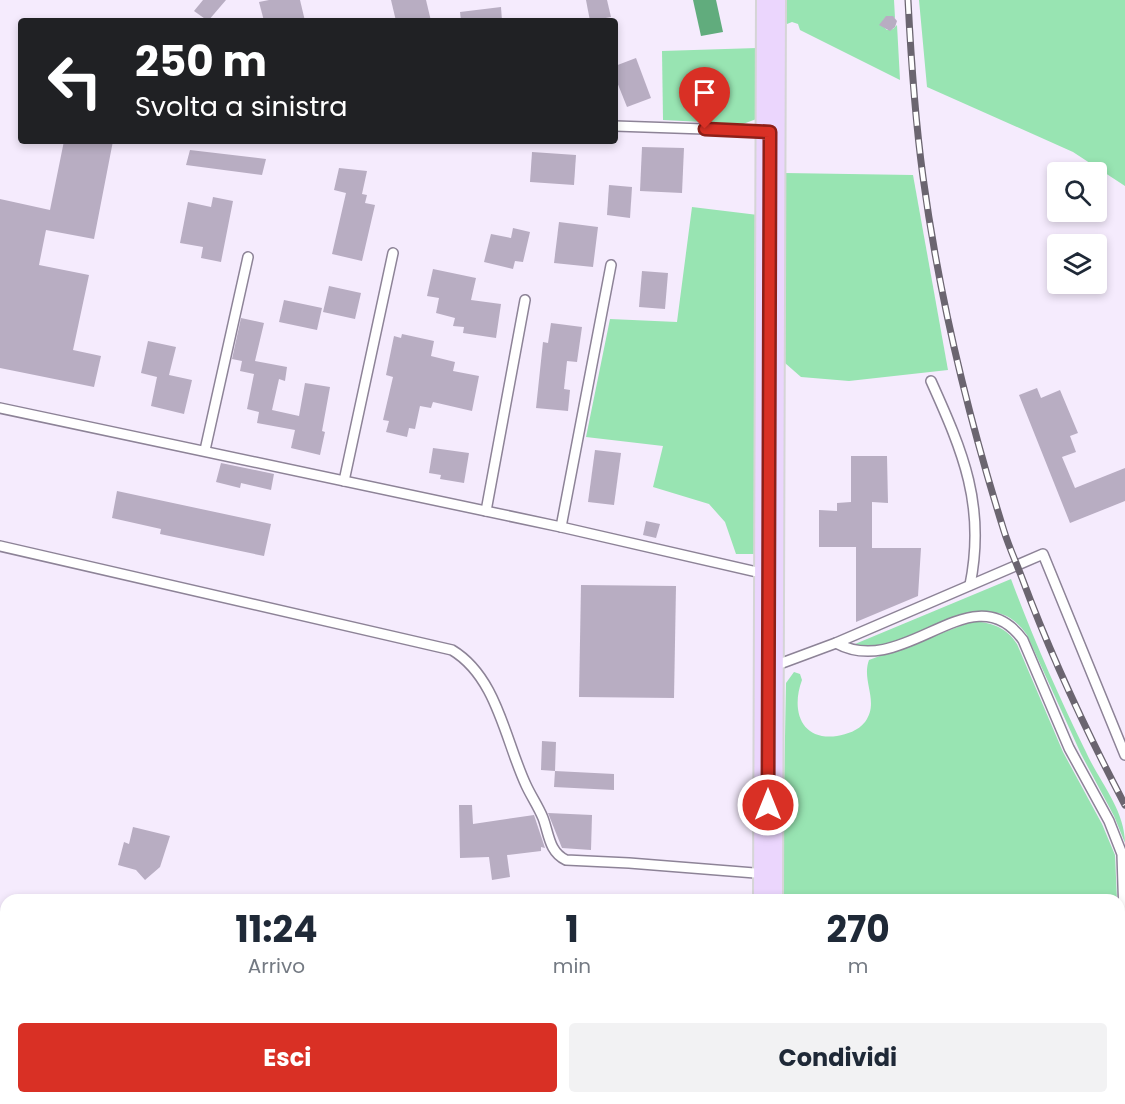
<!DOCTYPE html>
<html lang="it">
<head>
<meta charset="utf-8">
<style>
	:root { --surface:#fff; --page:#f2f2f3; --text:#1f2937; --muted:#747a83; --accent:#d93025 }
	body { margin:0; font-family:Poppins,sans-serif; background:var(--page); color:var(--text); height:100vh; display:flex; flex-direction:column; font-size:22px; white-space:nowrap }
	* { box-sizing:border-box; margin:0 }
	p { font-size:20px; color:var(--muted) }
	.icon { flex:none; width:33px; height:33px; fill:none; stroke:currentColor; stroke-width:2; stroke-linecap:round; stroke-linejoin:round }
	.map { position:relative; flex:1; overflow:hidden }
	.sheet { position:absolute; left:0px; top:894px; width:1125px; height:210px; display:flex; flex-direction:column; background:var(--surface); border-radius:18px 18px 0 0; box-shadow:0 3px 9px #0003 }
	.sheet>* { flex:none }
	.top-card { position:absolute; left:18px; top:18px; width:600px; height:126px; border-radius:6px; box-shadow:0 3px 9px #0003; background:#202124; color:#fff; overflow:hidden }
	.controls { position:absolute; left:1047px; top:162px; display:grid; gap:12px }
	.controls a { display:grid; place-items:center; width:60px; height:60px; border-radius:6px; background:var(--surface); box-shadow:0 3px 9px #0003; font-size:30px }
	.pin { position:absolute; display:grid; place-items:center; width:51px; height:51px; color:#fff; margin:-62px -26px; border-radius:50% 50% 50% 0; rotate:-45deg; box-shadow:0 0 6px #0007 }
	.pin .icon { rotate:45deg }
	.me { position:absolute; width:66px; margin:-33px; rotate:0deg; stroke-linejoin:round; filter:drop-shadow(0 0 4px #0008) }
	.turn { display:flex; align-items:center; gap:21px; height:126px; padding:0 18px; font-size:27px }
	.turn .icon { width:78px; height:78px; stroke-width:2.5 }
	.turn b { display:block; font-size:42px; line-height:51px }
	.eta { display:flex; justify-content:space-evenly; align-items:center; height:102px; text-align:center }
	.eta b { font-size:36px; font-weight:700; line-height:42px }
	.button { display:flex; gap:12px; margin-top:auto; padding:12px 18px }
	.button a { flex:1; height:69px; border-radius:6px; background:var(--accent); color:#fff; font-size:24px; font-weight:700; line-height:69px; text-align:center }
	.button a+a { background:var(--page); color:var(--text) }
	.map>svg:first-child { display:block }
</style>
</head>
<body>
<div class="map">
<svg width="1125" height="1104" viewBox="0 0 1125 1104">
	<rect width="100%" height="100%" fill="#f5ebfd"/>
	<!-- green -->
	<g fill="#98e4b2">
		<path d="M784,0H894L895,18L889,16L884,19L882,25L887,30L893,29L897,25L900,80L800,30L798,24L792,22L787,24L784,20Z"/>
		<path d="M919,0H1125V186L1073,152L927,87Z"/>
		<path d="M757,48L759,118L743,124L663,120L662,51Z"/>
		<path d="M785,173L913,175L948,370L849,381L801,377L785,363Z"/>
		<path d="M692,207L758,215L755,554H736L725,522L709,504L653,487L663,446L586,437L610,319L677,322Z"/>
		<path d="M1011,579C1033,638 1058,695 1086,752C1099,781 1125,810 1125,843L1114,816L1081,754L1027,635C991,581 927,636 882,646C875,648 866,647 859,648L855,644Z"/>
		<path d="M974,621C993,623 1007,628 1017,644L1063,752L1102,824L1115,855L1117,900H782L786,683L794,672L800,674L802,680C791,709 800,741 837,736C847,734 858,731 865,722C880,702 861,681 869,660Z"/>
		<path d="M517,1098H752V1104H535Z"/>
	</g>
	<!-- water -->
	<path fill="#61ac7d" d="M693,0H716L723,32L701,36Z"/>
	<!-- building -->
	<g fill="#b8adc2">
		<path d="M203,0H226L208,21L194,11Z"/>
		<path d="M269,0H300L305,21H264L259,2Z"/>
		<path d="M391,0H426L431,21H396Z"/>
		<path d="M586,0H607L611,17L590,21Z"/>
		<path d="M501,7L502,21H461L460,12Z"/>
		<path d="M886,16H893L897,21L895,27L890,31L879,25Z"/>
		<path d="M636,58L651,98L627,107L615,77V66Z"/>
		<path d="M64,141H113L94,239L46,230L39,265L89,275L73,350L101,356L94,387L0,368V199L50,210Z"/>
		<path d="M642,147L684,148L682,193L640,191Z"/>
		<path d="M190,150L266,159L262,175L186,165Z"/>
		<path d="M532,152L576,155L574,185L530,182Z"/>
		<path d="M339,168L367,171L362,194L367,195L365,203L375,205L362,261L332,254L346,193L334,190Z"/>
		<path d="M609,185L632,187L630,218L607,215Z"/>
		<path d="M213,197L233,201L221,262L201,258L203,247L180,243L188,202L211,207Z"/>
		<path d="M559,222L598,227L593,267L554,263Z"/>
		<path d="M513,228L530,232L523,262L515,261L513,269L484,262L491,234L511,238Z"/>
		<path d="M433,269L476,278L471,300L501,304L496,338L463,333L464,327L453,326L455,318L436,313L439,298L427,296Z"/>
		<path d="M642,271L668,273L665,309L639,307Z"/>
		<path d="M329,286L361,293L355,319L323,312Z"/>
		<path d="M284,300L322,308L317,330L279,322Z"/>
		<path d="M241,318L264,323L255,361L287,367L285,381L279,379L272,410L299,416L305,383L330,387L322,431L325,432L320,455L291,448L295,430L257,423L259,412L247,409L254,374L240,371L242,361L232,359Z"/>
		<path d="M551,323L582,327L577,362L567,361L564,389L570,390L568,411L536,408L543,342L548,343Z"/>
		<path d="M402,334L434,341L431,356L455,362L453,371L479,376L472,411L433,402L431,408L420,406L415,429L409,428L407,437L386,432L389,421L383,420L393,377L386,375L394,336L401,338Z"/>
		<path d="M148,341L176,347L169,375L192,380L184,414L151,406L157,377L141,373Z"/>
		<path d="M1037,388L1041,398L1060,390L1078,433L1070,436L1076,452L1062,457L1075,488L1125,468V501L1070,523L1019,395Z"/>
		<path d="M433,448L469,453L464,483L440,479L441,475L429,473Z"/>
		<path d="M595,450L621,453L614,505L588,502Z"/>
		<path d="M851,456H887L888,503L872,502V548H921L918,596L856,622V547H819V510L837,511V503L851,502Z"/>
		<path d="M221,463L274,474L271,490L241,483L240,488L216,482Z"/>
		<path d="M117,491L271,524L264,556L160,534L161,529L112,518Z"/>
		<path d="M646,521L660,524L656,538L643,535Z"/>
		<path d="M581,585L676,586L674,698L579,697Z"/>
		<path d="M542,741L556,742L555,771L541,770Z"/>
		<path d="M555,771L614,774V790L554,787Z"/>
		<path d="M459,805H472L473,824L534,815L545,848L541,847V851L507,855L510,877L492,880L489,857L460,858Z"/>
		<path d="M548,813L592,815L591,850L562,848Z"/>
		<path d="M133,827L170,836L160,867L145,880L136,870L118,865L124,842L129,844Z"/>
	</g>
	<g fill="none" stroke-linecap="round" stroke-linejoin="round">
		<!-- lane casing -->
		<g stroke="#8d8397" stroke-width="12">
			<g id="lane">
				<path d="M615,126L767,131"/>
				<path d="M931,381C963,452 986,506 970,585"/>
				<path d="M0,408L561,527L766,574"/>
				<path d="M205,450L248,257"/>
				<path d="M344,481L393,253"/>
				<path d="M486,511L525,300"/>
				<path d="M561,527L611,265"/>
				<path d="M0,546L452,650C497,677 505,740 526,785C531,796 538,806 543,818C549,834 549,852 566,860L629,863L766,874"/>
				<path d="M836,643C905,681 972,570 1023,640L1069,748L1109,821L1122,854L1124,916L1119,1083"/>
				<path d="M774,666L836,643L1043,554L1125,755"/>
				<path d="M0,1045L6,1046"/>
				<path d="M117,1098L118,1104"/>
				<path d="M1118,1104L1119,1098"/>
			</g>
		</g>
		<!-- primary casing -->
		<g stroke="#d5d5d6" stroke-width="32">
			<g id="primary">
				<path d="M768,900L771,0"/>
				<path d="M767,1104V1098"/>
			</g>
		</g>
		<!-- lane -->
		<use href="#lane" stroke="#fff" stroke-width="9"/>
		<!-- primary -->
		<use href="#primary" stroke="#ebd6fd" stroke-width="28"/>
		<!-- rail casing -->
		<g stroke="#6b6570" stroke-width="7">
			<path id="rail" d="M908,0C911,59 915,118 923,177C939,296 968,416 1004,531C1009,547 1016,562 1022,578C1051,656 1086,731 1125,805"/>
		</g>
		<!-- rail -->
		<use href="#rail" stroke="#fff" stroke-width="4.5" stroke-dasharray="14" stroke-linecap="butt"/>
	</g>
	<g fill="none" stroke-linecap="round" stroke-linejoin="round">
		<!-- route casing -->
		<g stroke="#8d1f18" stroke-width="15">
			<path id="route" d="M705,129L770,132L768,805"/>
		</g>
		<!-- route -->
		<use href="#route" stroke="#d93025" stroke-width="10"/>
	</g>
</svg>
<div class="controls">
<a><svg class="icon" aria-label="search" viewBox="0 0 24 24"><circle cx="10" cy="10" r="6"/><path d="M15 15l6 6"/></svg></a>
<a><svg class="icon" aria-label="layers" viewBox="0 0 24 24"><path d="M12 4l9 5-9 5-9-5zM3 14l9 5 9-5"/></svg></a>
</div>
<div class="pin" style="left:705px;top:129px;background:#d93025"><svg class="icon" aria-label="arrive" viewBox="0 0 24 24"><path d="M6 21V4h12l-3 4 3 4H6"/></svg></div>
<svg class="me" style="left:768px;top:805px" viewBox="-20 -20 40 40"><circle r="17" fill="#d93025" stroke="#fff" stroke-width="3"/><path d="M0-11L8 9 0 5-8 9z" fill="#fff"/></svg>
<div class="top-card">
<div class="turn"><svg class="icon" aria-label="left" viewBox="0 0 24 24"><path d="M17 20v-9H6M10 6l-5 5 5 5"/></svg><div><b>250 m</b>Svolta a sinistra</div></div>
</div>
<section class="sheet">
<div class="eta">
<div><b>11:24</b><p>Arrivo</p></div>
<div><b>1</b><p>min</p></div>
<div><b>270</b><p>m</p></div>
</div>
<div class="button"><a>Esci</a><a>Condividi</a></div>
</section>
</div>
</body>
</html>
